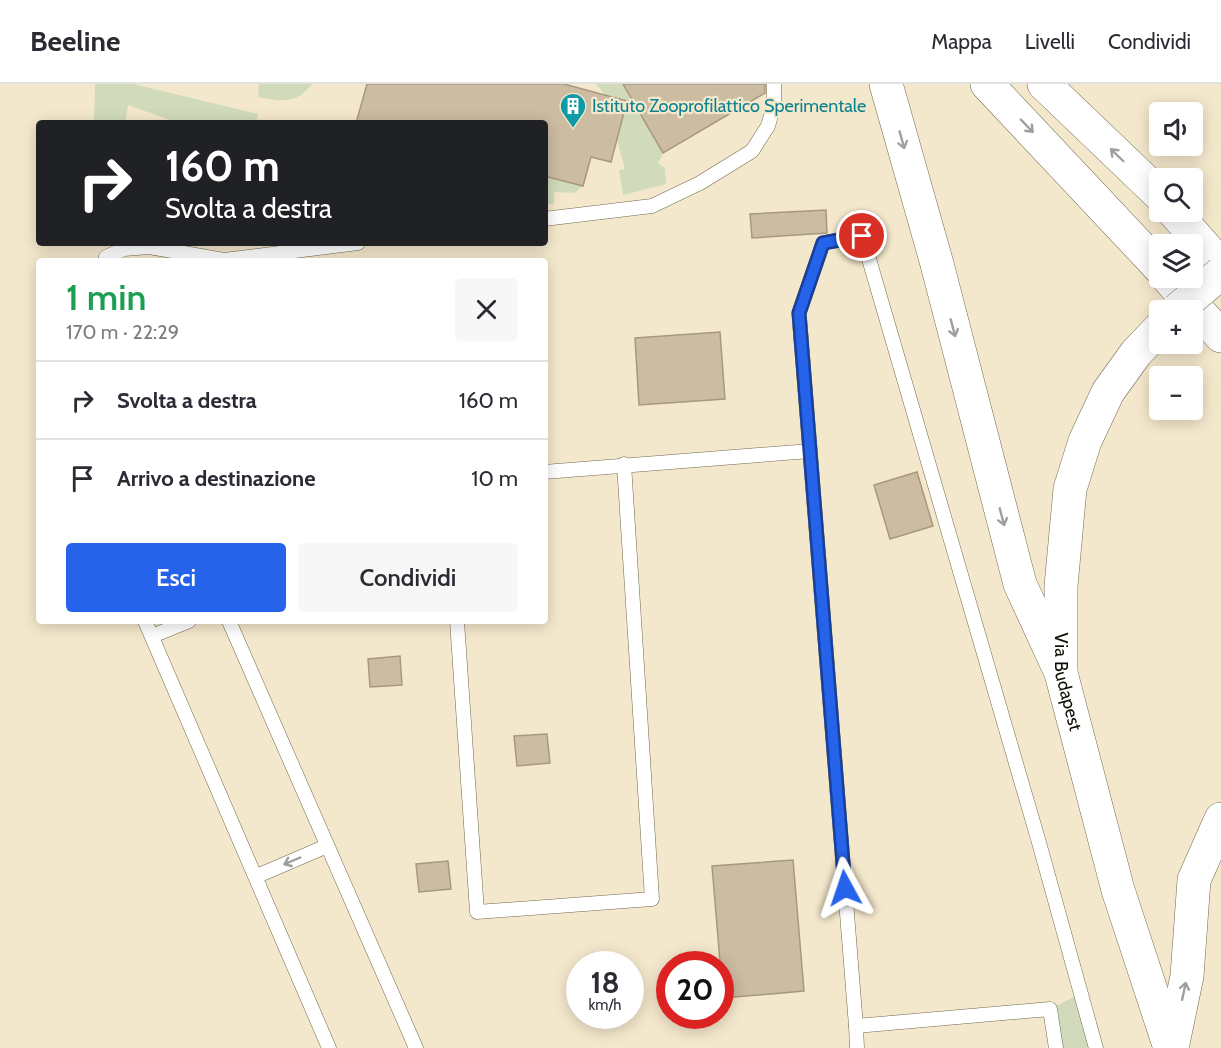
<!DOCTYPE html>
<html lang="it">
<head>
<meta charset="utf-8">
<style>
	:root { --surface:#fff; --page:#f7f7f7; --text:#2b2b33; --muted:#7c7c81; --line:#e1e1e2; --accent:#2563eb }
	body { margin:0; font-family:Cabin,sans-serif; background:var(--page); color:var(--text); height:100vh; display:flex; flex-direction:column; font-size:22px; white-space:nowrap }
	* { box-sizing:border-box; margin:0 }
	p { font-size:20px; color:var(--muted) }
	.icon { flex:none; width:33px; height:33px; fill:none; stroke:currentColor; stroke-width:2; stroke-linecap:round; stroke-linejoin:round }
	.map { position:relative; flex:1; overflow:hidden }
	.drawer { position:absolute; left:36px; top:174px; width:512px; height:366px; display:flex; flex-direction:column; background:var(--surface); border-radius:6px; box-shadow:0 3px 15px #0003 }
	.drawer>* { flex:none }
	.top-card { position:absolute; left:36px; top:36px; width:512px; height:126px; border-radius:6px; box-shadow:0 3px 15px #0003; background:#202124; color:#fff; overflow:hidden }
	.tools { position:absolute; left:1149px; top:18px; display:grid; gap:12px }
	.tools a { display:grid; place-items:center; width:54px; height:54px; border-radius:6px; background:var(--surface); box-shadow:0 3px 15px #0003; font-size:30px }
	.speed { position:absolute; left:566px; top:867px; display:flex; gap:12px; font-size:30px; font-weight:700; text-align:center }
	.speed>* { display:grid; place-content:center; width:78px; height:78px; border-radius:50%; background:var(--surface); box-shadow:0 3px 15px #0003; line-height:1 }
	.speed small { font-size:15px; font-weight:400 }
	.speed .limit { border:9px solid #d22; background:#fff; color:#111 }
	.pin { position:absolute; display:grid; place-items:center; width:51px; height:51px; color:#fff; margin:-26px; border:3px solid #fff; border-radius:50%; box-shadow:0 2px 6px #0007 }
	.me { position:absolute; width:66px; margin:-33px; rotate:355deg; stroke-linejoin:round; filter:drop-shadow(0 0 4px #0008) }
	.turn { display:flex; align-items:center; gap:21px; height:126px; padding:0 30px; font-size:27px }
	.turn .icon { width:78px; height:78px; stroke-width:2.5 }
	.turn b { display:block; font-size:42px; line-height:51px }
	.round { display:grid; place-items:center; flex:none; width:63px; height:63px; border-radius:6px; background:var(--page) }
	.overview { display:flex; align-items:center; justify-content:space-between; height:102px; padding:0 30px }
	h1 { font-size:36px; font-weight:600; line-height:45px; color:#1e9e55 }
	.cta { display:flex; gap:12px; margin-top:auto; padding:12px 30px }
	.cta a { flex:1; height:69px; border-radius:6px; background:var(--accent); color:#fff; font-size:24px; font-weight:600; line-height:69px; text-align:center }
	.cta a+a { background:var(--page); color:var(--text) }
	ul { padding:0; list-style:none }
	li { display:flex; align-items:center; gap:18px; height:78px; padding:0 30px; border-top:2px solid var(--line) }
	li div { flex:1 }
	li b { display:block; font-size:22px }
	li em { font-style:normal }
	header { display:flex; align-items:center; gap:36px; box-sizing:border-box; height:84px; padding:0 30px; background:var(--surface); border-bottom:2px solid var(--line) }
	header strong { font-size:28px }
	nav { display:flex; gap:33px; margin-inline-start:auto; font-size:21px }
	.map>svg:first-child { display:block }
</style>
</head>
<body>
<header>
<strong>Beeline</strong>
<nav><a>Mappa</a><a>Livelli</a><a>Condividi</a></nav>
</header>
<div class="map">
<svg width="1221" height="964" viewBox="0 0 1221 964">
	<rect width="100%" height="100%" fill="#f4e8cc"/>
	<!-- green -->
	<g fill="#d1dbbc">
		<path d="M95,0H133L258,30L256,39H178L128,21L125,39H94Z"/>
		<path d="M259,0H312C296,21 282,17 258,13Z"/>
		<path d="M596,0H623L663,69L658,79L665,84L666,100L623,111L619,86L625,85L617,56L600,52L605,11Z"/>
		<path d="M544,92L583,102L574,109L554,108V120L545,121Z"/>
		<path d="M1077,911L1091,964H1059L1053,924Z"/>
	</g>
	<!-- building -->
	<g fill="#ccbca2" stroke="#a89880" stroke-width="1.5">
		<path d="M367,0H564L627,17L611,78L591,73L583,102L544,92V39H356Z"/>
		<path d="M623,0H765V9L663,69Z"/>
		<path d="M826,126L827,149L752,154L750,130Z"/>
		<path d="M720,248L725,315L639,321L635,254Z"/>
		<path d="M917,388L933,442L890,455L874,401Z"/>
		<path d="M400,572L402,601L370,603L368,575Z"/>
		<path d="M547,650L550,679L517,682L514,652Z"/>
		<path d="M793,776L804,907L723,914L712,782Z"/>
		<path d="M448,777L451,805L419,808L416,780Z"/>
	</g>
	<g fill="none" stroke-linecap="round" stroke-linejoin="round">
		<!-- service casing -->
		<g stroke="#73684f" stroke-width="15">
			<g id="service">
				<path d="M544,135L652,122L700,99L752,67L768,42L774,21V0"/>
				<path d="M105,177L106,173L124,165L149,163L224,176L358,159"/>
				<path d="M810,367L799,229L823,159L862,151L1038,755L1096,964"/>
				<path d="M544,388L810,367L856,942L1050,925L1056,964"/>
				<path d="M145,537L329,964"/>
				<path d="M229,537L416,964"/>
				<path d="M457,537L477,828L652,815L624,380"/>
				<path d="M152,552L189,537"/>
				<path d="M257,792L327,762"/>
				<path d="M856,942L857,964"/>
			</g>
		</g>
		<!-- secondary casing -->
		<g stroke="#73684f" stroke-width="34">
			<g id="secondary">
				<path id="s1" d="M1160,244L1136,269L1108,308L1085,357L1070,405L1061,502V589L1118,806L1170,964"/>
			</g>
		</g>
		<!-- trunk casing -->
		<g stroke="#73684f" stroke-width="34">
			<g id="trunk">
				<path d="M886,0L937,180L1020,500L1061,589"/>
				<path d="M987,0L1160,184"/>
				<path d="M1044,0L1160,111"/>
				<path d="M1174,128L1221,181"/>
				<path d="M1168,194L1221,252"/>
				<path d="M1172,964L1187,892L1194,796L1221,735"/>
			</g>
		</g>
		<!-- service -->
		<use href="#service" stroke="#fff" stroke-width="14"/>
		<!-- secondary -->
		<use href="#secondary" stroke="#fff" stroke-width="33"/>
		<!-- trunk -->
		<use href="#trunk" stroke="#fff" stroke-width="33"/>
		<!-- secondary-bridge casing -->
		<g stroke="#73684f" stroke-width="34" stroke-linecap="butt">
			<path id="secondary-bridge" d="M1177,226L1221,189"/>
		</g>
		<!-- secondary-bridge -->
		<use href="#secondary-bridge" stroke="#fff" stroke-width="33"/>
	</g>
	<!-- one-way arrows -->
	<defs><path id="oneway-shaft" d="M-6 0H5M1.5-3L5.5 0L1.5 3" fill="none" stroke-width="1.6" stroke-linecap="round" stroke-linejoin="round" transform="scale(1.5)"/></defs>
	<g stroke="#a09f9b">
		<use href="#oneway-shaft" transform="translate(1027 42) rotate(46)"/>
		<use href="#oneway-shaft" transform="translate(902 56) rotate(74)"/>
		<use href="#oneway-shaft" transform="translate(1117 71) rotate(-136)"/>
		<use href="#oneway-shaft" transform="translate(953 244) rotate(75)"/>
		<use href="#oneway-shaft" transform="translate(1002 433) rotate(75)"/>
		<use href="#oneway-shaft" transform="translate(292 777) rotate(157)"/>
		<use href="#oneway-shaft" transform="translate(1184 907) rotate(-78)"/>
	</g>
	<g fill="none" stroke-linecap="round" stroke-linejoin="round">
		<!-- route casing -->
		<g stroke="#184099" stroke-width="15">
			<path id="route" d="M845,804L799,229L823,159L862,152"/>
		</g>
		<!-- route -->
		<use href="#route" stroke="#2563eb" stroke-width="10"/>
	</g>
	<!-- icons -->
	<defs>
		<g id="building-pin" transform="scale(1.35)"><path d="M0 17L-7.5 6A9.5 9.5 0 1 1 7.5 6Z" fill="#0f9aa8" stroke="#f4e8cc"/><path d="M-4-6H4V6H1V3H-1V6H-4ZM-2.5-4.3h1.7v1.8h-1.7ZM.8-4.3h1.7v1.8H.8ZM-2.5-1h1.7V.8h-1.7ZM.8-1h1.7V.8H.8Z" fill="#fff"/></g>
	</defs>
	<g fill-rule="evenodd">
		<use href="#building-pin" x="573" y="22"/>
	</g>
	<g text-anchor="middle" stroke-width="4.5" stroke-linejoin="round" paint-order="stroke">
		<!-- culture labels -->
		<g font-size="18" fill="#0d838f" stroke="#f4e8cc" text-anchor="start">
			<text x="592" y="28">Istituto Zooprofilattico Sperimentale</text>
		</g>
		<!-- street labels -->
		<g font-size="18" fill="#120e05" stroke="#f4e8cc">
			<text dy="6" stroke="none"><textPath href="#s1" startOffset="381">Via Budapest</textPath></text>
		</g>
	</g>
</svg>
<div class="tools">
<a><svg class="icon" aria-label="sound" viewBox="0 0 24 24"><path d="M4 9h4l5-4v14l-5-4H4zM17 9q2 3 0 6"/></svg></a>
<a><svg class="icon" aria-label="search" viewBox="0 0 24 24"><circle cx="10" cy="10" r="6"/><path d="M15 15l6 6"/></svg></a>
<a><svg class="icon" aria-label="layers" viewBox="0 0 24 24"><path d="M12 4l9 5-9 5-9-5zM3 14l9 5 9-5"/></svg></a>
<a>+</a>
<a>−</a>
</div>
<div class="speed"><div>18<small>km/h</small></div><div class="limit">20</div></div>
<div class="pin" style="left:862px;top:152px;background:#d93025"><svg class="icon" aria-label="arrive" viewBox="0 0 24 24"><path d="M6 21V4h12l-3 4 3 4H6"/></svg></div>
<svg class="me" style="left:845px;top:804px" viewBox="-20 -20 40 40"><path d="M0-17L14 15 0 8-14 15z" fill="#2563eb" stroke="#fff" stroke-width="4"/></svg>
<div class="top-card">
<div class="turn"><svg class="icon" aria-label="right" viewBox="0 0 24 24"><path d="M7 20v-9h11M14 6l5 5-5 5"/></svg><div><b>160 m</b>Svolta a destra</div></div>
</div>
<section class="drawer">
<div class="overview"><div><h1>1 min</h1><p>170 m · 22:29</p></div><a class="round"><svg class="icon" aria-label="close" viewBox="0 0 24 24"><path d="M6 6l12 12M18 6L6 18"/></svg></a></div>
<ul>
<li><svg class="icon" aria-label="right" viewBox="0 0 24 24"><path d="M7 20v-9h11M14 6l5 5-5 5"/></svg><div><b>Svolta a destra</b></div><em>160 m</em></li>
<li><svg class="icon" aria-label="arrive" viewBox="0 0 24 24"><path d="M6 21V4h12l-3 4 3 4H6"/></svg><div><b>Arrivo a destinazione</b></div><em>10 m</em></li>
</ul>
<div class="cta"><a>Esci</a><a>Condividi</a></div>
</section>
</div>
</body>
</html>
